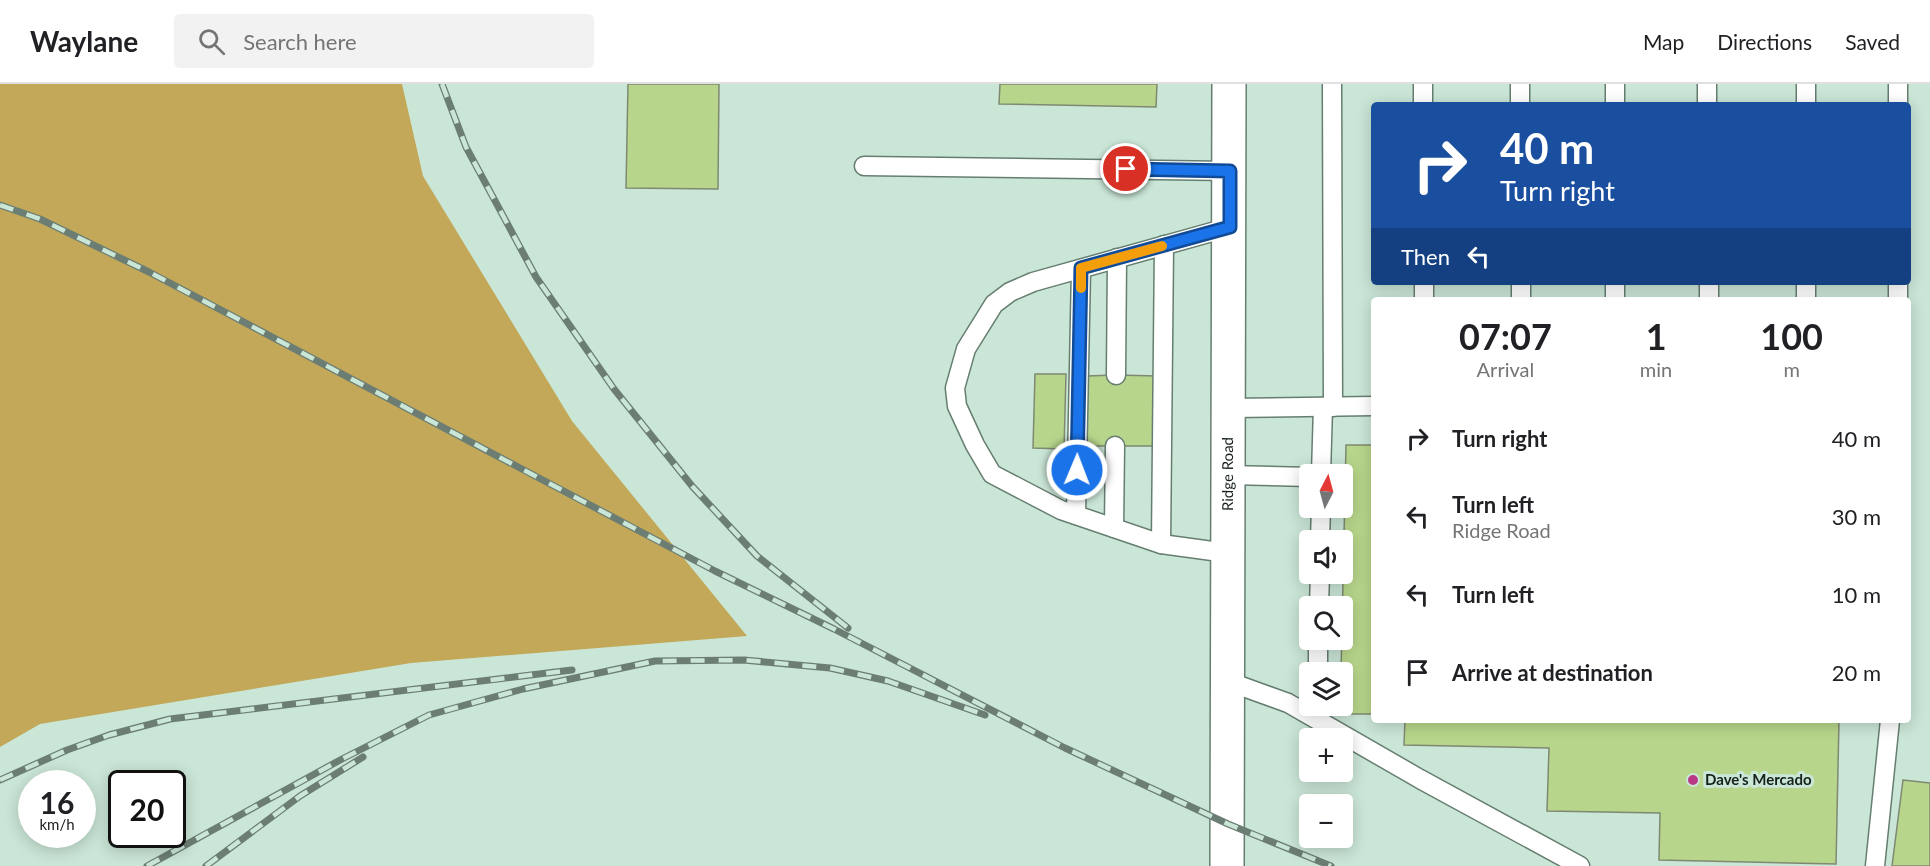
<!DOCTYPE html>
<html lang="en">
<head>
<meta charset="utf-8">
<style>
	:root { --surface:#fff; --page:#f2f2f2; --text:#202124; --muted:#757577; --line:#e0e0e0 }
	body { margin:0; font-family:Lato,sans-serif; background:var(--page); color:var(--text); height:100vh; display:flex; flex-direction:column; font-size:22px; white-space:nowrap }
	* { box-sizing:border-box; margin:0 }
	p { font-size:20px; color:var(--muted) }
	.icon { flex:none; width:33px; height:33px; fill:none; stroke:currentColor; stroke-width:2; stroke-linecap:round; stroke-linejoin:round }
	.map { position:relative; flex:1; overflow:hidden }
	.sheet { position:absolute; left:1371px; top:213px; width:540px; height:426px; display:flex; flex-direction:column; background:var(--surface); border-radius:6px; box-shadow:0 3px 15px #0003 }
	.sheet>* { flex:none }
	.guide { position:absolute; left:1371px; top:18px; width:540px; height:183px; border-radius:6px; box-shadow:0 3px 15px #0003; background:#1a4fa0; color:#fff; overflow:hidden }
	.needle { width:39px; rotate:6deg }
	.controls { position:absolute; left:1299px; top:380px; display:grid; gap:12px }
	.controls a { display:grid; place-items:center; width:54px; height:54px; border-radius:6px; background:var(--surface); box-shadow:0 3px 15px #0003; font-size:30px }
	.speed { position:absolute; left:18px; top:686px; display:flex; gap:12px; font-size:30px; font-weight:700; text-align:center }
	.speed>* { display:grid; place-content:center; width:78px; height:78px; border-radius:50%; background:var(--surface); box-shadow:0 3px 15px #0003; line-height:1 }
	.speed small { font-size:15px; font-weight:400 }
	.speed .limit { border:3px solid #111; border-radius:9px; background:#fff; color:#111 }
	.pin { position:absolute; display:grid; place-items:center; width:51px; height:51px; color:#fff; margin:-26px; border:3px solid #fff; border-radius:50%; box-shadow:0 2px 6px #0007 }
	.me { position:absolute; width:66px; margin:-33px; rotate:1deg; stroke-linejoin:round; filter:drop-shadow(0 0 4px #0008) }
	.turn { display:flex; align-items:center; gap:21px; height:126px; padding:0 30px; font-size:27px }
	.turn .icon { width:78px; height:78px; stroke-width:2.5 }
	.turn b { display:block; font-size:42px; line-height:51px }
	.then { display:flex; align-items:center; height:57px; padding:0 30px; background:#0003; gap:12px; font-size:22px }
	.eta { display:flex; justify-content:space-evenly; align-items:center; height:102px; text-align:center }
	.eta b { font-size:36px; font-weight:700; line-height:42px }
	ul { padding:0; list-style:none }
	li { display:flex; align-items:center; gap:18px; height:78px; padding:0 30px }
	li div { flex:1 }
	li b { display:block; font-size:22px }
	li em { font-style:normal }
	header { display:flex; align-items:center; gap:36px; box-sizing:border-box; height:84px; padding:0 30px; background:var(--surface); border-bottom:2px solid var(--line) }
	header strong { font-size:28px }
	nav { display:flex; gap:33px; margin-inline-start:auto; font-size:21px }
	.search { width:420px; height:54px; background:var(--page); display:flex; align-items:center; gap:15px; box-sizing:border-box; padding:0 21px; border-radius:6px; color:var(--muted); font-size:22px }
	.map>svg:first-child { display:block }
</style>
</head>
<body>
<header>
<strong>Waylane</strong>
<div class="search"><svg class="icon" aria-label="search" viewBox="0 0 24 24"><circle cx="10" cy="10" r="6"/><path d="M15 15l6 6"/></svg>Search here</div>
<nav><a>Map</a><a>Directions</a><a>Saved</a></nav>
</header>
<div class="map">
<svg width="1930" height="782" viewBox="0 0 1930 782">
	<rect width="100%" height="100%" fill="#cae6d7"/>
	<!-- forest -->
	<path fill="#c2a858" d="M0,0H402L423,92L572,337L747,552L411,579L40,640L0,663Z"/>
	<!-- building -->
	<g fill="#b8d68b" stroke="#7f8972" stroke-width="1.5">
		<path d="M628,0H719L718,105L626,104Z"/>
		<path d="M1000,0H1157L1156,23L999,20Z"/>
		<path d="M1035,290H1066L1064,365L1033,364Z"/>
		<path d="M1116,291L1157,292L1156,362H1087V292Z"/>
		<path d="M1346,361H1374V630H1341V621H1342L1341,588Z"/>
		<path d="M1405,636H1839L1836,780L1659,776L1660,729L1547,727L1549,664L1404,661Z"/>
		<path d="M1903,696L1930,699V782H1892Z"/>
	</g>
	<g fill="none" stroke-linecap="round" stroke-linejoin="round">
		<!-- service casing -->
		<g stroke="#657e70" stroke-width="21">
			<g id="service">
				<path d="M1332,0L1333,323"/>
				<path d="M1423,0V21"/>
				<path d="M1520,0V21"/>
				<path d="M1615,0V21"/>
				<path d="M1707,0V21"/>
				<path d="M1898,0V21"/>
				<path d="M1806,21V0"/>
				<path d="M864,82L1230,87"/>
				<path d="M1424,198V216"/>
				<path d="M1521,198V216"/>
				<path d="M1615,198V216"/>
				<path d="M1709,198V216"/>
				<path d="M1898,198V216"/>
				<path d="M1806,216V198"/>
				<path d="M1116,291L1117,174"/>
				<path d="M1229,324L1374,322"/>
				<path d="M1321,390L1323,323"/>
				<path d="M1227,391L1310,393"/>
				<path d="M1076,431L1081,185"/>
				<path d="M1114,444L1115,362"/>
				<path d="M1320,456L1321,423"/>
				<path d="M1161,460L1164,161"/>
				<path d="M1227,469L1161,460L1061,426L992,390L975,361L957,322L955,304L966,265L994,220L1010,208L1033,198L1230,143"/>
				<path d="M1319,522L1320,489"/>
				<path d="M1318,588V555"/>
				<path d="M1227,597L1288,619L1420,695L1580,782"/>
				<path d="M1875,782L1890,636"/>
			</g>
		</g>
		<!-- secondary casing -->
		<g stroke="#657e70" stroke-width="36">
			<g id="secondary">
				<path id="s1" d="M1227,782L1229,0"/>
			</g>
		</g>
		<!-- service -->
		<use href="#service" stroke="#fff" stroke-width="18"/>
		<!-- secondary -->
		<use href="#secondary" stroke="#fff" stroke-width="33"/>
		<!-- rail casing -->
		<g stroke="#6c7e74" stroke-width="7">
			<g id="rail">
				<path d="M442,0L466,63L536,193L614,305L692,402L757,472L848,544"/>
				<path d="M0,121L40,135L149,188L715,487L834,545L1065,664L1228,740L1331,782"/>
				<path d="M0,696L67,666L109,651L170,635L572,586"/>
				<path d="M147,782L342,675L429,631L523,605L655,577L744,576L830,584L888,597L985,631"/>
				<path d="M206,782L300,712L363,673"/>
			</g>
		</g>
		<!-- rail -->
		<use href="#rail" stroke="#cae6d7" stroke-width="4.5" stroke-dasharray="14" stroke-linecap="butt"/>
	</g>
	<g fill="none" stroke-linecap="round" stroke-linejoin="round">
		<!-- route casing -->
		<g stroke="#114b97" stroke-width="15">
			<path id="route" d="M1077,386L1081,184L1230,143V87L1126,85"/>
		</g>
		<!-- route -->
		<use href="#route" stroke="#1a73e8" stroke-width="10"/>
		<!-- slow -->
		<path stroke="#f59e0b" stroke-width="10" d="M1081,204V184L1162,162"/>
	</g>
	<!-- markers -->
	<circle fill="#b93985" stroke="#cae6d7" stroke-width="2" cx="1693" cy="696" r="6"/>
	<g text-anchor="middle" stroke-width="6" stroke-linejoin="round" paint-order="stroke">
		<!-- street labels -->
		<g font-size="15" fill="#17211b" stroke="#cae6d7">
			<text dy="5" stroke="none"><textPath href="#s1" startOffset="392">Ridge Road</textPath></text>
		</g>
		<!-- poi labels -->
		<g font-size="15" font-weight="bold" fill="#17211b" stroke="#cae6d7" text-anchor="start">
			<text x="1705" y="701">Dave's Mercado</text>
		</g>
	</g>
</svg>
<div class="controls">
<a><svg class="needle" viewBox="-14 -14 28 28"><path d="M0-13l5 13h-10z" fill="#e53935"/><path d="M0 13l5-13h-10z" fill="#757577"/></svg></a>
<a><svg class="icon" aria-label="sound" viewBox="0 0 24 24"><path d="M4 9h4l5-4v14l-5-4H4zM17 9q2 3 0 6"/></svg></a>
<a><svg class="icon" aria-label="search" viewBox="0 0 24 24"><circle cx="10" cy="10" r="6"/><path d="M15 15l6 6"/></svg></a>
<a><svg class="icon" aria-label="layers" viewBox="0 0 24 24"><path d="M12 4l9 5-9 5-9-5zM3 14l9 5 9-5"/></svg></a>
<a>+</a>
<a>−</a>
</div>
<div class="speed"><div>16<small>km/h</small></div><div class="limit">20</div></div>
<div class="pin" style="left:1126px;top:85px;background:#d93025"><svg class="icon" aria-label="arrive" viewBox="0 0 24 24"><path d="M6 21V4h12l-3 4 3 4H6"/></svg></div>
<svg class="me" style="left:1077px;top:386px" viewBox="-20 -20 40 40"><circle r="17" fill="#1a73e8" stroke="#fff" stroke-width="3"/><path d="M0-11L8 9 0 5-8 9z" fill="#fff"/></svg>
<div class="guide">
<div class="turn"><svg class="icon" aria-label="right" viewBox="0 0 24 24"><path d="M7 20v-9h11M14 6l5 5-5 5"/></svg><div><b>40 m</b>Turn right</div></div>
<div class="then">Then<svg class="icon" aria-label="left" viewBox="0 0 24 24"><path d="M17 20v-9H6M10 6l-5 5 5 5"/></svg></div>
</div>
<section class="sheet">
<div class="eta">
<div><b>07:07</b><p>Arrival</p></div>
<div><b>1</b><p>min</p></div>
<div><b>100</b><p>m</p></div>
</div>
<ul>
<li><svg class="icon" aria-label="right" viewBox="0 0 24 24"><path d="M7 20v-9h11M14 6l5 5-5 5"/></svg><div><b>Turn right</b></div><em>40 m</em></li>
<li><svg class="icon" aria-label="left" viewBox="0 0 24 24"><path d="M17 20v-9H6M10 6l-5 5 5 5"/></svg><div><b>Turn left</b><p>Ridge Road</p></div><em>30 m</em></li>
<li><svg class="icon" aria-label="left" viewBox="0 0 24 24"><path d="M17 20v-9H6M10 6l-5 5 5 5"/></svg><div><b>Turn left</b></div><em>10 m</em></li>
<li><svg class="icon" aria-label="arrive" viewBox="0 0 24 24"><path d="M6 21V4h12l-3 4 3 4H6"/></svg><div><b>Arrive at destination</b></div><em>20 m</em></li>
</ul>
</section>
</div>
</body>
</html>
